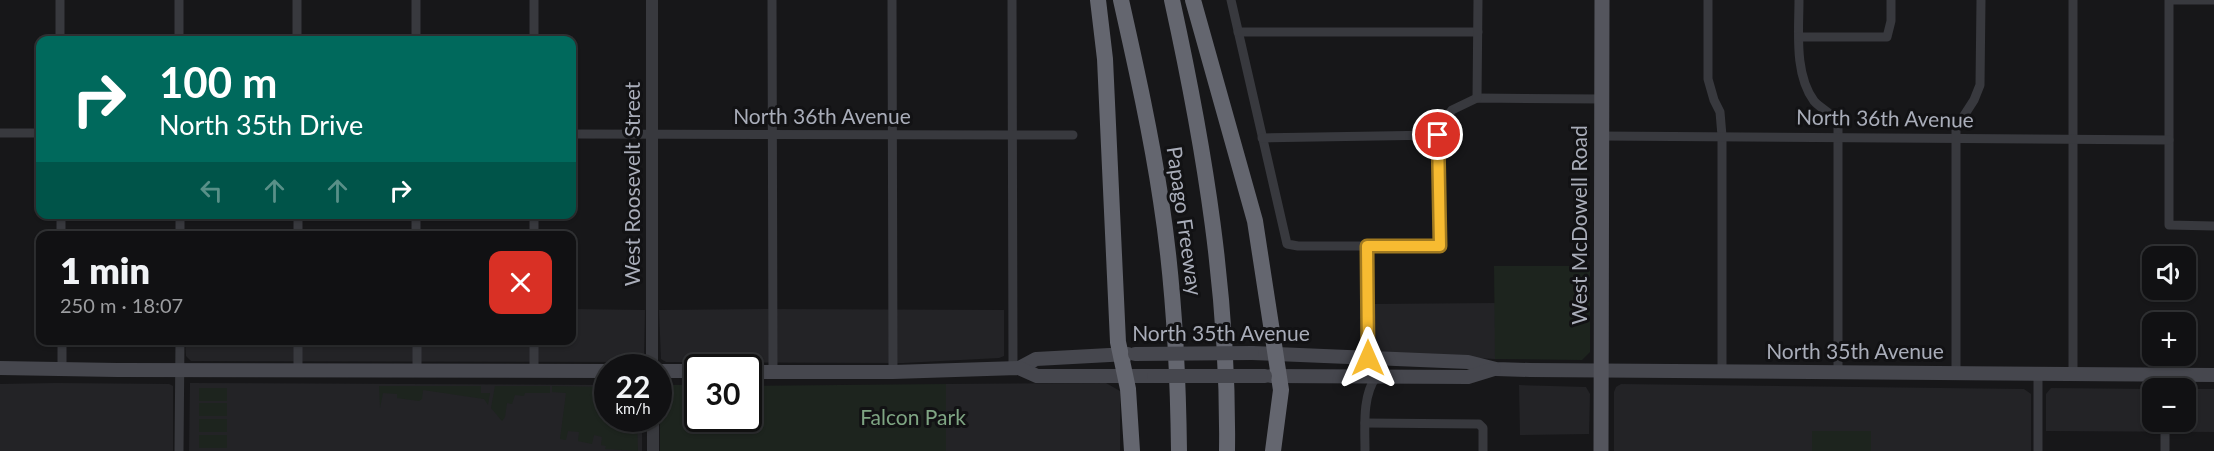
<!DOCTYPE html>
<html lang="en">
<head>
<meta charset="utf-8">
<style>
	:root { --surface:#111113; --page:#1e1f21; --text:#f1f3f6; --muted:#9c9da0; --line:#303133 }
	body { margin:0; font-family:Lato,sans-serif; background:var(--page); color:var(--text); height:100vh; display:flex; flex-direction:column; font-size:22px; white-space:nowrap }
	* { box-sizing:border-box; margin:0 }
	p { font-size:20px; color:var(--muted) }
	.icon { flex:none; width:33px; height:33px; fill:none; stroke:currentColor; stroke-width:2; stroke-linecap:round; stroke-linejoin:round }
	.map { position:relative; flex:1; overflow:hidden }
	.sheet { position:absolute; left:36px; top:231px; width:540px; height:114px; display:flex; flex-direction:column; background:var(--surface); border-radius:12px; box-shadow:0 2px 4px #0004,0 0 0 2px var(--line) }
	.sheet>* { flex:none }
	.top-card { position:absolute; left:36px; top:36px; width:540px; height:183px; border-radius:12px; box-shadow:0 2px 4px #0004,0 0 0 2px var(--line); background:#00695c; color:#fff; overflow:hidden }
	.tools { position:absolute; left:2142px; top:246px; display:grid; gap:12px }
	.tools a { display:grid; place-items:center; width:54px; height:54px; border-radius:12px; background:var(--surface); box-shadow:0 2px 4px #0004,0 0 0 2px var(--line); font-size:30px }
	.speed { position:absolute; left:594px; top:354px; display:flex; gap:12px; font-size:30px; font-weight:700; text-align:center }
	.speed>* { display:grid; place-content:center; width:78px; height:78px; border-radius:50%; background:var(--surface); box-shadow:0 2px 4px #0004,0 0 0 2px var(--line); line-height:1 }
	.speed small { font-size:15px; font-weight:400 }
	.speed .limit { border:3px solid #111; border-radius:9px; background:#fff; color:#111 }
	.pin { position:absolute; display:grid; place-items:center; width:51px; height:51px; color:#fff; margin:-26px; border:3px solid #fff; border-radius:50%; box-shadow:0 2px 6px #0007 }
	.me { position:absolute; width:66px; margin:-33px; rotate:0deg; stroke-linejoin:round; filter:drop-shadow(0 0 4px #0008) }
	.turn { display:flex; align-items:center; gap:21px; height:126px; padding:0 24px; font-size:27px }
	.turn .icon { width:78px; height:78px; stroke-width:2.5 }
	.turn b { display:block; font-size:42px; line-height:51px }
	.lanes { display:flex; align-items:center; height:57px; padding:0 24px; background:#0003; justify-content:center; gap:30px; direction:ltr }
	.lanes .off { opacity:.35 }
	.round { display:grid; place-items:center; flex:none; width:63px; height:63px; border-radius:12px; background:var(--page) }
	.head { display:flex; align-items:center; justify-content:space-between; height:102px; padding:0 24px }
	h1 { font-size:36px; font-weight:800; line-height:45px }
	.map>svg:first-child { display:block }
</style>
</head>
<body>
<div class="map">
<svg width="2214" height="451" viewBox="0 0 2214 451">
	<rect width="100%" height="100%" fill="#171719"/>
	<!-- built -->
	<g fill="#232326">
		<path d="M1495,303V359L1380,353L1374,347V304Z"/>
		<path d="M572,309L645,310L644,358L636,362L191,361L186,356L185,341L572,340Z"/>
		<path d="M772,309L1004,310V356L999,358L903,363L666,362L661,359L659,310Z"/>
		<path d="M56,383L169,384L173,386V451H0V384Z"/>
		<path d="M190,383L607,385L608,418L642,419V451H189Z"/>
		<path d="M1106,383L1120,391V451H946V384Z"/>
		<path d="M1621,384L2024,389L2031,394V451H1614V392L1616,387Z"/>
		<path d="M1519,385L1586,387L1590,394L1589,434L1520,435Z"/>
		<path d="M2051,388L2152,389V422H2186V389H2214V432L2046,431V394Z"/>
	</g>
	<!-- green -->
	<g fill="#1d241e">
		<path d="M1494,266H1590V352L1582,360L1495,359Z"/>
		<path d="M946,384V451H660V391L669,385H697L698,418H748L749,386Z"/>
		<path d="M379,386H481V393H490L488,405L484,399L423,390L422,399L419,401L397,398V394L383,393L380,408Z"/>
		<path d="M495,386H550V393H525L524,396L515,395L512,404L507,403L505,417L502,421L491,408Z"/>
		<path d="M552,386L607,387L608,418L637,419L638,451L605,449L606,446L601,445L602,437L594,435L592,444L578,441L579,432L568,431L566,440L560,439L566,393L552,392Z"/>
		<rect x="199" y="388" width="28" height="13"/>
		<rect x="199" y="403" width="28" height="13"/>
		<rect x="199" y="419" width="28" height="13"/>
		<rect x="1812" y="431" width="59" height="20"/>
		<rect x="199" y="435" width="28" height="13"/>
	</g>
	<g fill="none" stroke-linecap="round" stroke-linejoin="round">
		<!-- minor -->
		<g stroke="#38393e" stroke-width="9">
			<path d="M60,0V40"/>
			<path d="M179,0V40"/>
			<path d="M297,0V40"/>
			<path d="M772,0L773,372"/>
			<path d="M892,0L893,372"/>
			<path d="M1012,0L1013,368"/>
			<path d="M1231,0L1287,244L1298,246H1440L1438,135L1444,121L1452,110L1477,98L1602,99"/>
			<path d="M1708,0V79L1714,100L1720,112L1722,136V372"/>
			<path d="M1799,0C1799,31 1794,74 1814,101C1821,109 1832,113 1838,122V373"/>
			<path d="M2073,0V374"/>
			<path d="M2214,0H2169V225L2214,226"/>
			<path d="M1238,32H1478"/>
			<path d="M1799,37H1887L1891,21V0"/>
			<path d="M416,40V0"/>
			<path d="M534,40V0"/>
			<path d="M1477,98L1478,0"/>
			<path d="M0,133H40"/>
			<path d="M572,134L1073,135"/>
			<path d="M1601,136L2169,140"/>
			<path d="M1262,138L1438,135"/>
			<path d="M61,214V236"/>
			<path d="M180,214V236"/>
			<path d="M298,214V236"/>
			<path d="M416,214V236"/>
			<path d="M534,236V214"/>
			<path d="M1367,246L1368,358"/>
			<path d="M62,340V369"/>
			<path d="M417,340V371"/>
			<path d="M534,340V371"/>
			<path d="M298,371V340"/>
			<path d="M1956,374V128L1974,100L1980,85L1981,0"/>
			<path d="M2165,375V388"/>
			<path d="M2165,422V451"/>
			<path d="M1365,423L1479,424L1483,428V451"/>
			<path d="M179,451L180,340"/>
			<path d="M1365,451C1365,427 1362,396 1376,377"/>
			<path d="M2038,451V374"/>
		</g>
		<!-- tertiary -->
		<g stroke="#38393e" stroke-width="12">
			<path d="M652,0V368"/>
			<path d="M653,418V451"/>
		</g>
		<!-- secondary -->
		<g stroke="#46474e" stroke-width="14">
			<path d="M1252,353L1468,362L1496,369L1530,370L2214,375"/>
			<path d="M0,368L117,370L608,371"/>
			<path d="M1019,368L1036,359L1128,354"/>
			<path d="M658,371H698"/>
			<path d="M748,372H893L1019,368L1037,376H1154"/>
			<path d="M1271,376L1468,377L1494,369"/>
		</g>
		<!-- primary -->
		<path stroke="#54555d" stroke-width="15" d="M1601,451L1602,0"/>
		<!-- motorway -->
		<g stroke="#64666f" stroke-width="16">
			<path d="M1098,0L1105,59L1118,342L1128,389L1132,451"/>
			<path d="M1121,0C1136,67 1151,134 1161,201C1174,284 1178,368 1179,451"/>
			<path d="M1172,0C1205,150 1229,297 1227,451"/>
			<path d="M1193,0L1255,221L1281,390L1273,451"/>
		</g>
		<!-- secondary-bridge -->
		<g stroke="#46474e" stroke-width="14">
			<path d="M1135,354L1252,353"/>
			<path d="M1154,376H1265"/>
		</g>
	</g>
	<g fill="none" stroke-linecap="round" stroke-linejoin="round">
		<!-- route casing -->
		<g stroke="#a17a20" stroke-width="15">
			<path id="route" d="M1368,358L1367,246H1440L1438,135"/>
		</g>
		<!-- route -->
		<use href="#route" stroke="#f7bb31" stroke-width="10"/>
	</g>
	<g text-anchor="middle" stroke-width="6" stroke-linejoin="round" paint-order="stroke">
		<!-- street labels -->
		<g font-size="21" fill="#a9adb9" stroke="#121214">
			<text x="822" y="124">North 36th Avenue</text>
			<text transform="translate(1885 119) rotate(1)" y="7">North 36th Avenue</text>
			<text transform="translate(633 184) rotate(-90)" y="7">West Roosevelt Street</text>
			<text transform="translate(1184 221) rotate(82)" y="7">Papago Freeway</text>
			<text transform="translate(1580 225) rotate(-90)" y="7">West McDowell Road</text>
			<text x="1221" y="341">North 35th Avenue</text>
			<text x="1855" y="359">North 35th Avenue</text>
		</g>
		<!-- park labels -->
		<g font-size="21" fill="#7fa583" stroke="#121214">
			<text x="913" y="425">Falcon Park</text>
		</g>
	</g>
</svg>
<div class="tools">
<a><svg class="icon" aria-label="sound" viewBox="0 0 24 24"><path d="M4 9h4l5-4v14l-5-4H4zM17 9q2 3 0 6"/></svg></a>
<a>+</a>
<a>−</a>
</div>
<div class="speed"><div>22<small>km/h</small></div><div class="limit">30</div></div>
<div class="pin" style="left:1438px;top:135px;background:#d93025"><svg class="icon" aria-label="arrive" viewBox="0 0 24 24"><path d="M6 21V4h12l-3 4 3 4H6"/></svg></div>
<svg class="me" style="left:1368px;top:358px" viewBox="-20 -20 40 40"><path d="M0-17L14 15 0 8-14 15z" fill="#f7bb31" stroke="#fff" stroke-width="4"/></svg>
<div class="top-card">
<div class="turn"><svg class="icon" aria-label="right" viewBox="0 0 24 24"><path d="M7 20v-9h11M14 6l5 5-5 5"/></svg><div><b>100 m</b>North 35th Drive</div></div>
<div class="lanes"><svg class="icon off" aria-label="left" viewBox="0 0 24 24"><path d="M17 20v-9H6M10 6l-5 5 5 5"/></svg><svg class="icon off" aria-label="ahead" viewBox="0 0 24 24"><path d="M12 20V5M6 11l6-6 6 6"/></svg><svg class="icon off" aria-label="ahead" viewBox="0 0 24 24"><path d="M12 20V5M6 11l6-6 6 6"/></svg><svg class="icon" aria-label="right" viewBox="0 0 24 24"><path d="M7 20v-9h11M14 6l5 5-5 5"/></svg></div>
</div>
<section class="sheet">
<div class="head"><div><h1>1 min</h1><p>250 m · 18:07</p></div><a class="round" style="background:#d93025;color:#fff"><svg class="icon" aria-label="close" viewBox="0 0 24 24"><path d="M6 6l12 12M18 6L6 18"/></svg></a></div>
</section>
</div>
</body>
</html>
